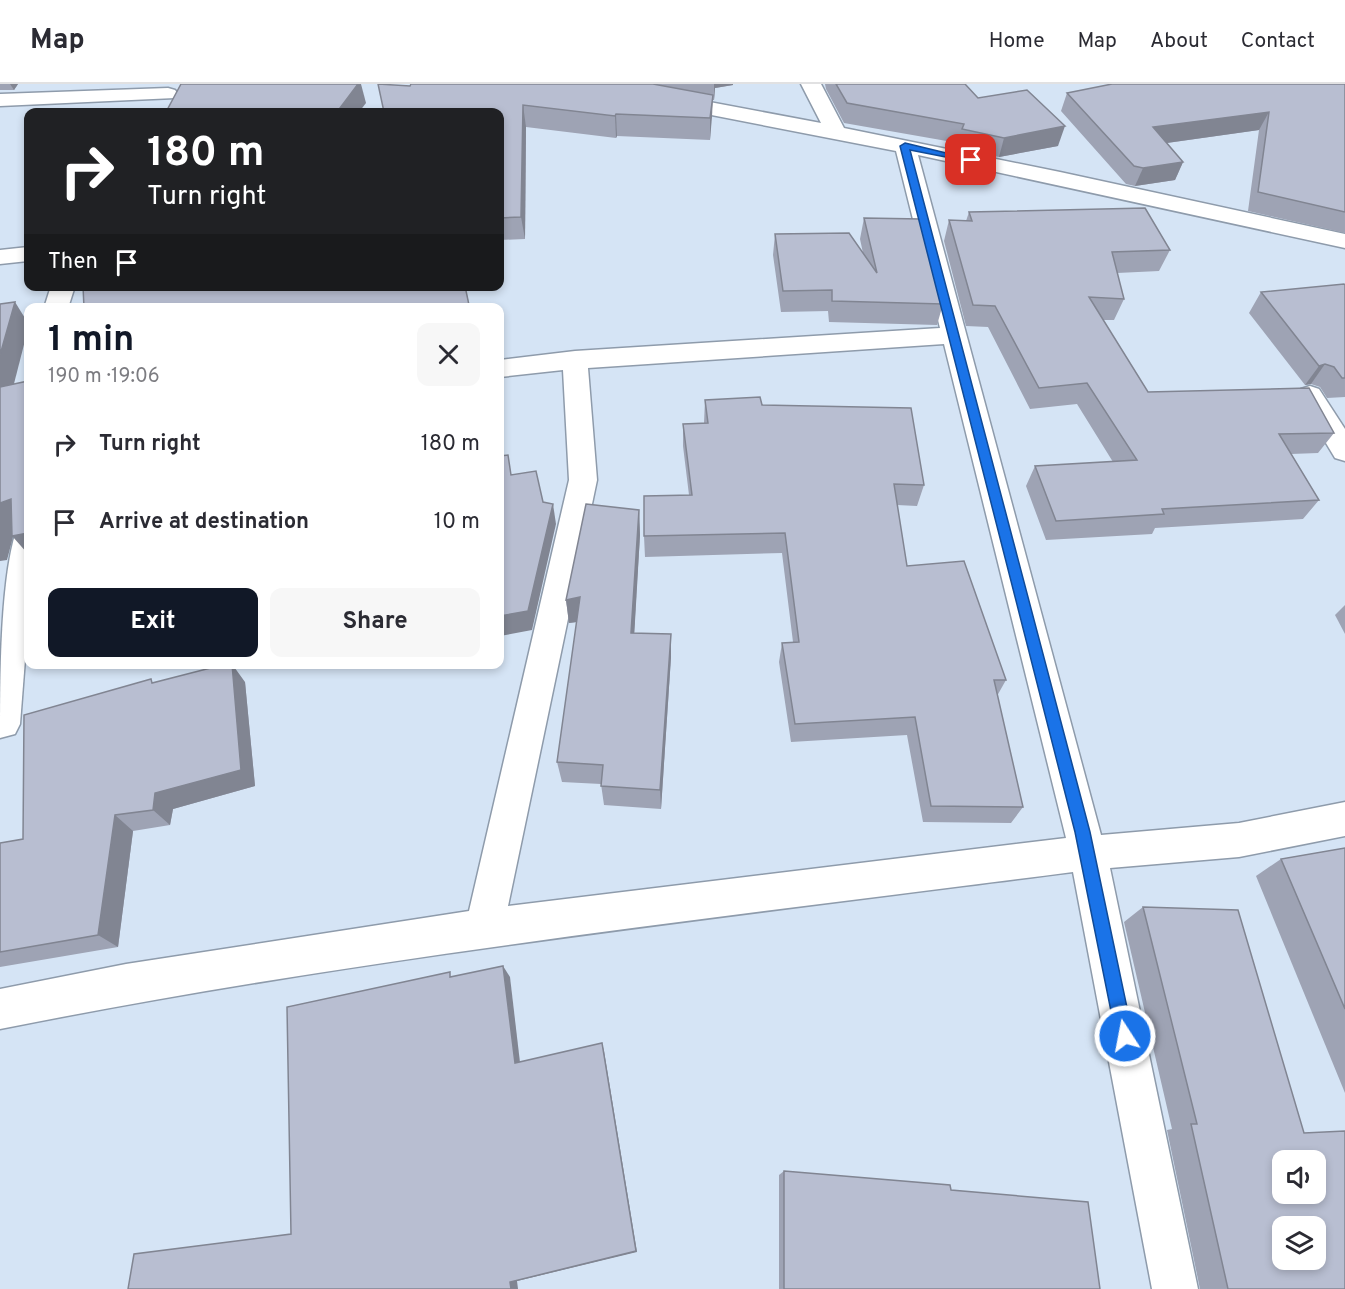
<!DOCTYPE html>
<html lang="en">
<head>
<meta charset="utf-8">
<style>
	:root { --surface:#fff; --page:#f7f7f7; --text:#2b2b33; --muted:#7c7c81; --line:#e1e1e2; --accent:#111827 }
	body { margin:0; font-family:Overpass,sans-serif; background:var(--page); color:var(--text); height:100vh; display:flex; flex-direction:column; font-size:22px; white-space:nowrap }
	* { box-sizing:border-box; margin:0 }
	p { font-size:20px; color:var(--muted) }
	.icon { flex:none; width:33px; height:33px; fill:none; stroke:currentColor; stroke-width:2; stroke-linecap:round; stroke-linejoin:round }
	.map { position:relative; flex:1; overflow:hidden }
	.details { position:absolute; left:24px; top:219px; width:480px; height:366px; display:flex; flex-direction:column; background:var(--surface); border-radius:12px; box-shadow:0 3px 9px #0003 }
	.details>* { flex:none }
	.guide { position:absolute; left:24px; top:24px; width:480px; height:183px; border-radius:12px; box-shadow:0 3px 9px #0003; background:#202124; color:#fff; overflow:hidden }
	.tools { position:absolute; left:1272px; top:1066px; display:grid; gap:12px }
	.tools a { display:grid; place-items:center; width:54px; height:54px; border-radius:12px; background:var(--surface); box-shadow:0 3px 9px #0003; font-size:30px }
	.pin { position:absolute; display:grid; place-items:center; width:51px; height:51px; color:#fff; margin:-26px; border-radius:12px; box-shadow:0 3px 9px #0006 }
	.me { position:absolute; width:66px; margin:-33px; rotate:349deg; stroke-linejoin:round; filter:drop-shadow(0 0 4px #0008) }
	.turn { display:flex; align-items:center; gap:21px; height:126px; padding:0 24px; font-size:27px }
	.turn .icon { width:78px; height:78px; stroke-width:2.5 }
	.turn b { display:block; font-size:42px; line-height:51px }
	.then { display:flex; align-items:center; height:57px; padding:0 24px; background:#0003; gap:12px; font-size:22px }
	.round { display:grid; place-items:center; flex:none; width:63px; height:63px; border-radius:12px; background:var(--page) }
	.headline { display:flex; align-items:center; justify-content:space-between; height:102px; padding:0 24px }
	h1 { font-size:36px; font-weight:700; line-height:45px; color:var(--accent) }
	.button { display:flex; gap:12px; margin-top:auto; padding:12px 24px }
	.button a { flex:1; height:69px; border-radius:12px; background:var(--accent); color:#fff; font-size:24px; font-weight:700; line-height:69px; text-align:center }
	.button a+a { background:var(--page); color:var(--text) }
	ul { padding:0; list-style:none }
	li { display:flex; align-items:center; gap:18px; height:78px; padding:0 24px }
	li div { flex:1 }
	li b { display:block; font-size:22px }
	li em { font-style:normal }
	header { display:flex; align-items:center; gap:36px; box-sizing:border-box; height:84px; padding:0 30px; background:var(--surface); border-bottom:2px solid var(--line) }
	header strong { font-size:28px }
	nav { display:flex; gap:33px; margin-inline-start:auto; font-size:21px }
	.map>svg:first-child { display:block }
</style>
</head>
<body>
<header>
<strong>Map</strong>
<nav><a>Home</a><a>Map</a><a>About</a><a>Contact</a></nav>
</header>
<div class="map">
<svg width="1345" height="1205" viewBox="0 0 1345 1205">
	<rect width="100%" height="100%" fill="#d5e4f5"/>
	<g fill="none" stroke-linecap="round" stroke-linejoin="round">
		<!-- street casing -->
		<g stroke="#8e9bab" stroke-width="3">
			<g id="street">
				<path d="M573,0H614L821,39L801,0H821L844,44L1060,88L1345,150V164L918,71L1101,751L1239,739L1345,718V752L1239,773L1110,784L1198,1205H1152L1073,788C715,834 355,874 0,945V905L126,880L469,827L569,396L563,286L500,293V276L575,267L940,244L896,67L583,6L576,4ZM944,260L1066,754L508,822L597,396L588,284Z"/>
				<path d="M168,4L175,6L178,10L175,14L0,22V10Z"/>
				<path d="M28,163V177L0,180V166Z"/>
				<path d="M51,202H75L68,224H44Z"/>
				<path d="M1310,302L1319,305L1345,345V377L1335,374L1297,311L1301,305Z"/>
				<path d="M28,438V536L20,640L15,650L0,654C0,596 0,491 18,441Z"/>
			</g>
		</g>
		<!-- street -->
		<use href="#street" fill="#fff" fill-rule="evenodd"/>
	</g>
	<!-- wall -->
	<g fill="#9ea3b4">
		<path d="M0,0H18L14,6H0Z"/>
		<path d="M411,0H733V1L715,4L714,16H712L710,56L617,52L616,54L526,43L525,155L500,156V28L410,2Z"/>
		<path d="M825,0H965L978,14L1058,62L999,73L957,65L958,59L844,39L826,5Z"/>
		<path d="M1345,0V149L1248,127L1259,46L1167,59L1183,78L1175,96L1135,102L1126,100L1061,27L1067,9Z"/>
		<path d="M969,128L1170,166L1159,187L1117,189L1124,215L1114,236H1103L1148,308L1334,349L1318,369L1291,370L1319,416L1303,435L1155,444L1152,450L1046,456L1026,402L1035,382L1113,378L1077,320L1030,325L988,243L966,242L944,157L949,136L966,137Z"/>
		<path d="M864,134L943,220L937,241L829,238L828,227L781,228L773,171L775,150L863,169L860,155Z"/>
		<path d="M1345,201V313L1327,314L1320,303L1311,300L1305,301L1249,229L1261,208Z"/>
		<path d="M705,316L762,321L924,401L917,422L897,421L907,482L1006,596L997,612L1023,723L1011,739L923,738L907,651L791,658L779,578L782,559L793,558L782,469L645,473L644,452L689,411L683,362V340L704,339Z"/>
		<path d="M639,426L640,451L634,549L671,550V573L661,725L604,721L601,700L562,698L557,678L577,538L569,539L566,516Z"/>
		<path d="M1345,521V550L1335,531Z"/>
		<path d="M245,598L255,702L173,725L170,741L133,747L118,863L0,883V759L23,755L154,599Z"/>
		<path d="M1345,764V1009L1256,792L1281,775Z"/>
		<path d="M1143,823L1304,1049L1345,1205H1200L1167,1046L1172,1045L1124,838Z"/>
		<path d="M784,1087L951,1106L1100,1205H779V1091Z"/>
	</g>
	<!-- shaded-wall -->
	<g fill="#818592">
		<path d="M10,0H18L14,6Z"/>
		<path d="M358,0H361L366,19L359,28H337Z"/>
		<path d="M714,0H733V1L715,4L714,16Z"/>
		<path d="M713,11L712,33L710,56V34Z"/>
		<path d="M523,21L526,43L525,155L521,133Z"/>
		<path d="M1269,28L1259,46L1145,62L1153,43Z"/>
		<path d="M616,30L617,52L616,54L615,32Z"/>
		<path d="M1065,42L1058,62L999,73L1004,54Z"/>
		<path d="M1183,78L1175,96L1135,102L1143,84Z"/>
		<path d="M465,202L470,224H458Z"/>
		<path d="M15,218L28,239V245L7,327L0,318V271Z"/>
		<path d="M1325,280L1311,300L1305,301L1319,282Z"/>
		<path d="M11,415L28,449V470L13,453L7,476L0,477V419Z"/>
		<path d="M553,420L556,440L532,546L500,552V532Z"/>
		<path d="M639,426L640,451L633,572L631,549Z"/>
		<path d="M580,513L584,537L569,539L566,516Z"/>
		<path d="M671,550V573L661,725L660,706Z"/>
		<path d="M232,580L245,598L255,702L173,725L170,741L153,726L155,709Z"/>
		<path d="M261,580H282L263,584Z"/>
		<path d="M115,731L133,747L118,863L98,851Z"/>
		<path d="M503,882L510,893L521,987L515,979Z"/>
		<path d="M602,959L604,967L637,1168L517,1197L518,1205H511L510,1198Z"/>
	</g>
	<!-- building -->
	<g fill="#b8bed1" stroke="#818592" stroke-width="1.5" fill-rule="evenodd">
		<path d="M181,0H358L337,28H301L283,27L282,28H166Z"/>
		<path d="M378,0L410,2L411,0H653L713,11L710,34L616,30L615,32L523,21L521,133L500,134V28H384Z"/>
		<path d="M836,0H965L978,14L1027,6L1065,42L1004,54L962,45L964,40L847,19Z"/>
		<path d="M1112,0H1345V128L1258,108L1269,28L1153,43L1183,78L1143,84L1134,82L1067,9Z"/>
		<path d="M1145,124L1170,166L1112,168L1124,215L1089,213L1148,308L1309,304L1334,349L1279,350L1319,416L1162,425L1164,430L1056,437L1035,382L1137,376L1087,299L1039,304L995,222L973,221L949,136L972,137L969,128Z"/>
		<path d="M864,134L921,135L943,220L832,217V206L783,207L775,150L849,149L877,189Z"/>
		<path d="M1344,200L1345,201V294H1342L1334,283L1325,280L1319,282L1261,208Z"/>
		<path d="M83,202H465L469,221L458,222V224H84Z"/>
		<path d="M15,218L0,271V220Z"/>
		<path d="M28,297V449L12,452L11,415L0,419V303Z"/>
		<path d="M760,313L762,321L911,324L924,401L894,400L907,482L964,477L1006,596H994L1023,723L931,722L915,633L795,640L782,559L799,558L785,449L644,452V412L692,411L683,340L708,339L705,316Z"/>
		<path d="M508,371L511,391L536,387L543,418L553,420L528,527L500,532V372Z"/>
		<path d="M586,420L639,426L631,549L671,550L660,706L601,702L603,681L557,678L580,513L566,516Z"/>
		<path d="M28,478V531L25,532Z"/>
		<path d="M226,580H232L241,686L155,709L153,726L115,731L98,851L0,868V759L23,755L24,631L151,595L152,599Z"/>
		<path d="M1345,764V925L1281,775Z"/>
		<path d="M1143,823L1238,826L1304,1049L1345,1047V1205H1228L1191,1040H1197ZM1282,1077H1316V1110H1282ZM1282,1143H1316V1176H1282Z"/>
		<path d="M503,882L515,979L602,959L636,1167L510,1198L511,1205H128L134,1170L291,1150L287,923L450,888V893Z"/>
		<path d="M784,1087L950,1101L951,1106L1088,1118L1100,1205H784Z"/>
	</g>
	<!-- route -->
	<path fill="#1a73e8" stroke="#114b97" stroke-width="1.5" d="M905,59L975,76L971,78L910,66L1090,748L1133,952L1131,958L1125,961L1119,958L1116,952L1075,748L900,62Z"/>
</svg>
<div class="tools">
<a><svg class="icon" aria-label="sound" viewBox="0 0 24 24"><path d="M4 9h4l5-4v14l-5-4H4zM17 9q2 3 0 6"/></svg></a>
<a><svg class="icon" aria-label="layers" viewBox="0 0 24 24"><path d="M12 4l9 5-9 5-9-5zM3 14l9 5 9-5"/></svg></a>
</div>
<div class="pin" style="left:971px;top:76px;background:#d93025"><svg class="icon" aria-label="arrive" viewBox="0 0 24 24"><path d="M6 21V4h12l-3 4 3 4H6"/></svg></div>
<svg class="me" style="left:1125px;top:952px" viewBox="-20 -20 40 40"><circle r="17" fill="#1a73e8" stroke="#fff" stroke-width="3"/><path d="M0-11L8 9 0 5-8 9z" fill="#fff"/></svg>
<div class="guide">
<div class="turn"><svg class="icon" aria-label="right" viewBox="0 0 24 24"><path d="M7 20v-9h11M14 6l5 5-5 5"/></svg><div><b>180 m</b>Turn right</div></div>
<div class="then">Then<svg class="icon" aria-label="arrive" viewBox="0 0 24 24"><path d="M6 21V4h12l-3 4 3 4H6"/></svg></div>
</div>
<section class="details">
<div class="headline"><div><h1>1 min</h1><p>190 m · 19:06</p></div><a class="round"><svg class="icon" aria-label="close" viewBox="0 0 24 24"><path d="M6 6l12 12M18 6L6 18"/></svg></a></div>
<ul>
<li><svg class="icon" aria-label="right" viewBox="0 0 24 24"><path d="M7 20v-9h11M14 6l5 5-5 5"/></svg><div><b>Turn right</b></div><em>180 m</em></li>
<li><svg class="icon" aria-label="arrive" viewBox="0 0 24 24"><path d="M6 21V4h12l-3 4 3 4H6"/></svg><div><b>Arrive at destination</b></div><em>10 m</em></li>
</ul>
<div class="button"><a>Exit</a><a>Share</a></div>
</section>
</div>
</body>
</html>
